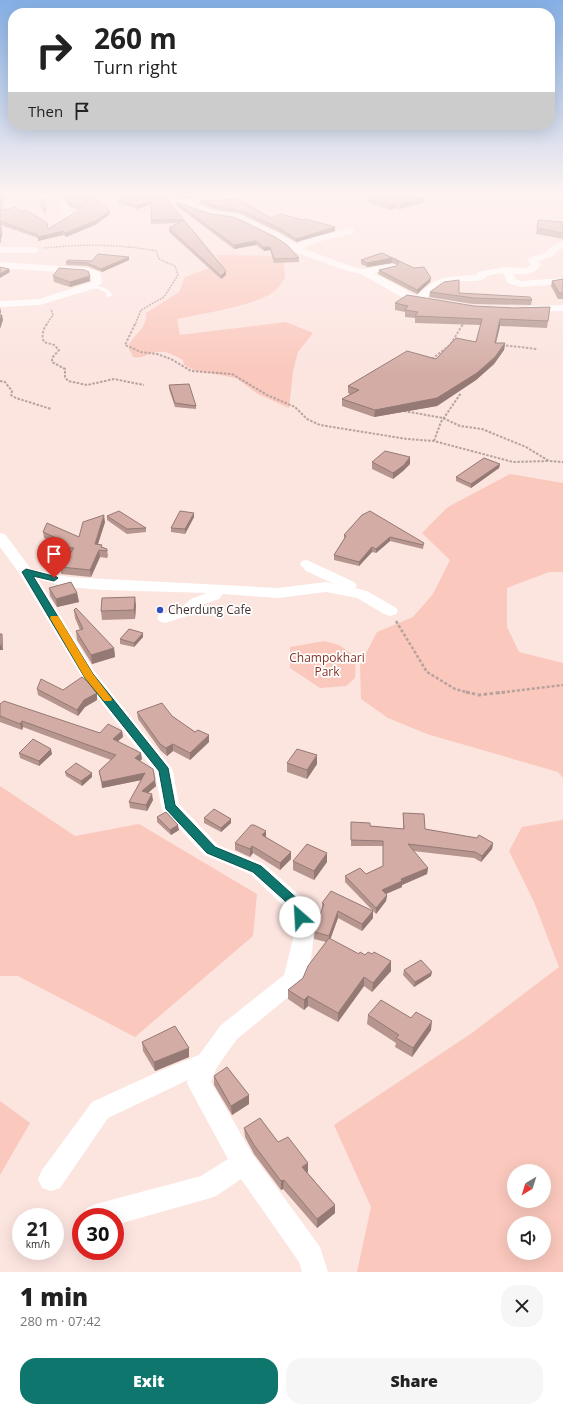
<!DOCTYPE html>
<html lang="en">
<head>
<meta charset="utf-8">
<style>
	:root { --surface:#fff; --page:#f6f6f6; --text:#222; --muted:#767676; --accent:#0f766e }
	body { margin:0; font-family:"Open Sans",sans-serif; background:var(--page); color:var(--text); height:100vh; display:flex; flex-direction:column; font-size:15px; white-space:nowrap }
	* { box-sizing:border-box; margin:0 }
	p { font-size:13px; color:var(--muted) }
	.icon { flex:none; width:22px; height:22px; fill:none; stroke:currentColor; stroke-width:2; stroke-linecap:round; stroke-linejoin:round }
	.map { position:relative; height:1272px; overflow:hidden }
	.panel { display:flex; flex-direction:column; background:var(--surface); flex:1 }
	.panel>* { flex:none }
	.hud { position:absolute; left:8px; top:8px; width:547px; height:122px; border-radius:16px; box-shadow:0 4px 16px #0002; background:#fff; color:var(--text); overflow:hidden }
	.needle { width:26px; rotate:218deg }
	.tools { position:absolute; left:507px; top:1164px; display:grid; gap:8px }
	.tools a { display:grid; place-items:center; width:44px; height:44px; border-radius:50%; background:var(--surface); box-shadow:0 4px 16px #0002; font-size:20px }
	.speed { position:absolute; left:12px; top:1208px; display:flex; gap:8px; font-size:20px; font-weight:700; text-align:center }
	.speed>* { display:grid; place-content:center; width:52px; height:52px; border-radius:50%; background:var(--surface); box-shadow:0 4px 16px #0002; line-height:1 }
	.speed small { font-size:10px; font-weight:400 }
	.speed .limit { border:6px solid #d22; background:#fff; color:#111 }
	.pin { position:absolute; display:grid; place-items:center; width:34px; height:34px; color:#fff; margin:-41px -17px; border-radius:50% 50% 50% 0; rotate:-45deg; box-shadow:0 0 4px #0007 }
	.pin .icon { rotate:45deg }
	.me { position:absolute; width:44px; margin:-22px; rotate:334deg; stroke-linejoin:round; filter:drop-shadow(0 0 3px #0008) }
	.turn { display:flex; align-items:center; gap:14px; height:84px; padding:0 20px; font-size:18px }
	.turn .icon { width:52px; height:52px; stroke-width:2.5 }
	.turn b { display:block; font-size:28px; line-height:34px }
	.then { display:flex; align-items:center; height:38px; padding:0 20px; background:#0003; gap:8px; font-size:15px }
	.round { display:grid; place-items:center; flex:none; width:42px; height:42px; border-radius:16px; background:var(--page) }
	.summary { display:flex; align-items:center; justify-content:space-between; height:68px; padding:0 20px }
	h1 { font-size:24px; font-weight:800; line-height:30px }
	.button { display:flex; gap:8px; margin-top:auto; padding:8px 20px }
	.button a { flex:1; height:46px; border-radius:16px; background:var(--accent); color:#fff; font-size:16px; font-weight:800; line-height:46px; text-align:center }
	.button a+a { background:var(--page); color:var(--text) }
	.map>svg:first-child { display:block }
</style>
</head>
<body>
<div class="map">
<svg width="563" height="1272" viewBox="0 0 563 1272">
	<rect width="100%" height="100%" fill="#fce4df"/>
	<!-- green -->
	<g fill="#fac8bd" fill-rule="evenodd">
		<path d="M217,255L283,256L285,278C282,282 279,287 276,290C260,305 200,314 177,319L180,335L286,322L313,333L298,352L293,371L289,408L258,394L236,378L194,370L184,365L183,360C175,356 167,351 158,352C149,353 142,359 133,357C132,355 130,351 129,349C126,339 148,331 146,313L179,292L185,277L220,264Z"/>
		<path d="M510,474L563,483V572H549L507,588V627L519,652L563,663V778L558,772L427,734L388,718L361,699L360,665L377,632L413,617L433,594L450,560L422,533L448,507Z"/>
		<path d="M324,641L339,645L356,657L355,678L346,686L320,688L290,668V647Z"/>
		<path d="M0,786L75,836L139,824L257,894L253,936L135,1037L18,976H0Z"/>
		<path d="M563,820V1272H357L371,1207L334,1125L472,1033L559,967L534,902L509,851L522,827ZM514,1171H544V1201H514ZM514,1223H544V1253H514Z"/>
		<path d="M0,1101L30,1123L0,1175Z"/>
	</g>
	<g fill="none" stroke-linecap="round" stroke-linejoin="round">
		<!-- path-far3 -->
		<g stroke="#b7a29e" stroke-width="1.5" stroke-dasharray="2 1" stroke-linecap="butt">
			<path d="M44,248C82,244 119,244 156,251L159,259L175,266L178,275L164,297L141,310L135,325"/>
			<path d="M46,325L53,315L51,309"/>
			<path d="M463,325L464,323"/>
		</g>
		<!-- path-far2 -->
		<g stroke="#b7a29e" stroke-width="2" stroke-dasharray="2.5 1.5" stroke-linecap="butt">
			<path d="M47,324C43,329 41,336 44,342L54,345L59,350L52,358V362L65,369V377L68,381L87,385L114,379L144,385"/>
			<path d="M135,324L125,345L141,352L157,354L171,359L191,371L232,374L267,395L295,407L307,419L320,425L407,439L434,441L513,462L549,461"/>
			<path d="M502,345L537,349"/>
			<path d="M432,359L450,345L463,324"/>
			<path d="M0,381L5,382L12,391L11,395L16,398L51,409"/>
			<path d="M404,411L443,418L460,426L482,429L526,447L549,461L563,462"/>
			<path d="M434,441L441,422L461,393"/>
		</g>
		<!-- path-far1 -->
		<g stroke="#b7a29e" stroke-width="2.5" stroke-dasharray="3 2" stroke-linecap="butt">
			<path d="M396,621L427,672L455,689L470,693"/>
			<path d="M497,693L563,685"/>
		</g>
		<!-- path -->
		<path stroke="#b7a29e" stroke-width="3" stroke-dasharray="3.5 2.5" stroke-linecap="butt" d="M466,692L479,695L505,692"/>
		<!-- lane -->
		<path fill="#fff" fill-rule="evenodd" d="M87,286C96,285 104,286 111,292L112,296L107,297L106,293L99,289L87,288Z"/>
		<!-- street -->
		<g fill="#fff" fill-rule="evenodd">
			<path d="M64,195H81L80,197L64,200L73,214L72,216H66L55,201H40L36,198L40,195Z"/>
			<path d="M161,195H171L181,200L238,195H259L255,198L224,202L191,203L216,211L238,214L280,234L296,244L319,236L344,230L346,227H352L354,232L352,234L325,240L302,248L353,267L364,269L392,264L395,265L397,267L395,269L374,273L417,296C437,274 450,277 476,275L478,272L504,267L526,268L531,265L527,260L529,258L547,252L551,247L563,241V248L557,251L553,256L538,261L541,265C534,275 524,275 513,274L516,279L521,281L563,278V284L520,287L508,283L503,273L486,276L485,279C476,282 468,281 460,281C446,281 436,289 427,298L431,301L430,303H419L405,299L361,274L347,271L295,252L274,238L244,223L233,219L212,216L176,204Z"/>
			<path d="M0,247H34L39,250L34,253H0Z"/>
			<path d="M0,262L87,268L100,272L102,283L93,289L40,305L0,307V301L39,299L92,282L91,276L86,274L0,268Z"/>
			<path d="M563,305V311L529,312L524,309L529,306Z"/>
			<path d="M0,533L5,534L31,569L68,577L278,588L326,582L334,584L306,571L300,564L302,561L307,560L354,582L357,585L355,588L367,591L396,608L398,611L396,614L390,616L384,614L357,598L326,592L278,598L223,594L219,599L201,605L193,614L165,623L159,621L157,618L159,615L181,608L191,599L207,593L103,590L68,587L38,579L95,672L170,766L173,771L179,804L218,845L264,864L305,900C318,925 314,962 302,986L237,1039L217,1067L211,1082L253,1155L320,1247L328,1272H302L299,1262L241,1179L216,1196L207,1199L115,1225V1217H83L87,1208L96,1204L201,1176L228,1159L191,1091L187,1083L188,1080L108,1118L60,1188L51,1191L42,1188L38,1179L42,1170L92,1102L162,1070L199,1055L221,1025L284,975L293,939L288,910L250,874L204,855L163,811L161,806L155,772L83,679L19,573L0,547Z"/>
		</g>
	</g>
	<!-- wall -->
	<g fill="#b5958e">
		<path d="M0,195L2,210L48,229L80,210L70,207L66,201V198L110,211V214L95,225L66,237L63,235L38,241V238L1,225L2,238H1V243H0Z"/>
		<path d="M130,195H163L184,220L226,275L221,279L169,232V228L178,223L151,224V204L137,209L118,203V200L131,195Z"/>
		<path d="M174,195H223L181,198Z"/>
		<path d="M375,195H434L424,197V202L400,209L395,208L390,210L366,202V197Z"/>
		<path d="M38,199H44L46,212L44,213L39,202Z"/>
		<path d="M237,199L271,218L335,231L296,242L281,233L239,213L216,210L200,204V201Z"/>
		<path d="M176,202L299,258V262L274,263L270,250L264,251L256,245L234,249L177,206Z"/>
		<path d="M538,220L563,222V239L536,234Z"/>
		<path d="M382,253L431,278L430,282L417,294L378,274L379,270L396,266L397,265L395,264L392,263L367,267L361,264V260Z"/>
		<path d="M129,257V260L102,272L87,266L66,265V262L92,261Z"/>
		<path d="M89,272L90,281L70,287L54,282L53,276Z"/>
		<path d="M563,279V299H558L551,286L552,281Z"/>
		<path d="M430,292L459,293L532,300L531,305L473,304L429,297Z"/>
		<path d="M395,303L514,308L550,307L547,328L500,326L496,343H505L504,350L494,364L476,380L437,406L374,417L342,406V399L350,394L348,393V386L436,359L476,342L481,325L415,323V318L405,317V312L395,310Z"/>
		<path d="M169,385L196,406V409L175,407L169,389Z"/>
		<path d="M410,457V464L403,471L393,479L372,469V462Z"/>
		<path d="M500,464L499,468L471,488L456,481V477Z"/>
		<path d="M362,515L424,543L423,549L390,541L376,553L372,552L359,566L334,560V555L344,539V535Z"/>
		<path d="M107,516L146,528V532L127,534L107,520Z"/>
		<path d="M194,517L185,534L171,532V528Z"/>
		<path d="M105,522L98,544L102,545V547L107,549L108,556L107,558L100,557L91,577L61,574V567L70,554L61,553V546L44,538L43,532L79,537Z"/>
		<path d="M49,588L77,593L79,602L57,607L50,596Z"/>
		<path d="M136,605L135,619L102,620L101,611Z"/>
		<path d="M74,610L114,648L115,657L92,664L77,640L76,631L80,630L75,618Z"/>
		<path d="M143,637L134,647L120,644V639Z"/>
		<path d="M37,689L97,693V700L85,707L78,716L38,695Z"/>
		<path d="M0,704L100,733L122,731L123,737L118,741L142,759L140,761L156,786L148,793L153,800L147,811L130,808L129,802L142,780L102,788L100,777L99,771L111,760L23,727L22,730L0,722Z"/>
		<path d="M137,712L172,716L195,732L209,735V742L190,760L173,751L167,756L161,751L138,719Z"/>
		<path d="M19,753L52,754L39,766L20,758Z"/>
		<path d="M317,755V764L307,779L287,772V763Z"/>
		<path d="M65,772L92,773V777L82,786L66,776Z"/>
		<path d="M403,813L425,829L493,843L492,849L481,862L474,858L413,851L428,868L427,874L402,885V887L386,894L387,895L386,901L376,914L373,911V918L362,931L338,918L330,939L391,971L372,992L364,986L338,1022L308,1006L304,1010L288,999V990L303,978L326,942L314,939L315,927L322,910V903L373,911L345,882V876L366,874L383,866V846H351V822L370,826L403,829Z"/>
		<path d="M157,817L179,830L171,835L157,822Z"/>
		<path d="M204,818L231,823L221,832L204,823Z"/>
		<path d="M266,837L291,859L280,870L253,853L250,857L235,850V843Z"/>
		<path d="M293,861L327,862L314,880L293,870Z"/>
		<path d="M404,970L431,976L414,987L403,975Z"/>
		<path d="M368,1015L411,1018L431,1030L412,1057L395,1047L396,1043L367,1024Z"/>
		<path d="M142,1042L189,1057L155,1071L143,1051Z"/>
		<path d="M214,1076L249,1104L232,1115L214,1085Z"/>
		<path d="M244,1128L278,1142L308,1163V1172H307L335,1205V1213L317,1228L283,1189L281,1190L254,1154L245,1137Z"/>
	</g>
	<!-- shaded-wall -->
	<g fill="#947974">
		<path d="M3,195H4L1,214V211Z"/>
		<path d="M181,195H223L181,198Z"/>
		<path d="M418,195H434L424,197V202L400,209V204Z"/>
		<path d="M152,201V204L137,209V206Z"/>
		<path d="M395,203V208L390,210V205Z"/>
		<path d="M46,209V212L44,213V210Z"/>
		<path d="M110,211V214L95,225L66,237L65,233Z"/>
		<path d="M1,225L2,238H1V243L0,240Z"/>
		<path d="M335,227V231L296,242V239Z"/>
		<path d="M63,231V235L38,241V237Z"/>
		<path d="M256,241V245L234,249V245Z"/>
		<path d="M263,247H270V250L264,251Z"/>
		<path d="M129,257V260L102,272L101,269Z"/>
		<path d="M392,258V263L367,267V263Z"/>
		<path d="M9,269L10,272L0,278V274Z"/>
		<path d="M226,271V275L221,279V276Z"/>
		<path d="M89,272L90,281L70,287V282Z"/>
		<path d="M431,278L430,282L417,294V290Z"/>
		<path d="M0,307L1,312L0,315Z"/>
		<path d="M2,315L3,320L0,329V321Z"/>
		<path d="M500,319V326L494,350L495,343Z"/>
		<path d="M505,343L504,350L494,364L476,380L437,406L374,417L375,410Z"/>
		<path d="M410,457V464L403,471L393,479V473Z"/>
		<path d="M500,464L499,468L471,488V484Z"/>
		<path d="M194,513V517L185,534V529Z"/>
		<path d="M104,515L105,522L96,550L95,544Z"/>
		<path d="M390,537V541L376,553V549Z"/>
		<path d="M372,547V552L359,566V562Z"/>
		<path d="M99,550L100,557L91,577L90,570Z"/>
		<path d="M77,593L79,602L57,607L56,599Z"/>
		<path d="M135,597L136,605L135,619L134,610Z"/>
		<path d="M143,633V637L134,647V643Z"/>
		<path d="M2,634L3,650H0V646Z"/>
		<path d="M114,648L115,657L92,664L91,655Z"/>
		<path d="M97,693V700L85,707L78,716L77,710L84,700Z"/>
		<path d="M22,721L23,727L22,730L20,724Z"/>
		<path d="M122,731L123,737L113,745V739Z"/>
		<path d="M209,735V742L190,760V753Z"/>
		<path d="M173,744V751L167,756L166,748Z"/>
		<path d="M51,749L52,754L39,766V761Z"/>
		<path d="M141,753L142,759L136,764L135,758Z"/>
		<path d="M317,755V764L307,779V770Z"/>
		<path d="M92,773V777L82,786L81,781Z"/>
		<path d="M145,773L146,779L102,788V782Z"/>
		<path d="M155,780L156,786L143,797L142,791Z"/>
		<path d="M152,794L153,800L147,811L146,805Z"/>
		<path d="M231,819V823L221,832V828Z"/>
		<path d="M178,825L179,830L171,835L170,830Z"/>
		<path d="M266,831V838L262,835Z"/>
		<path d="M493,843L492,849L481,862L482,856Z"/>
		<path d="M252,846L253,853L250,857V849Z"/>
		<path d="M291,852V859L280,870V863Z"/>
		<path d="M327,853V862L314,880V871Z"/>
		<path d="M428,868L427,874L402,885V887L381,896L382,890L401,879Z"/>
		<path d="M387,895L386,901L376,914V908Z"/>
		<path d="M338,911V918L329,943V936Z"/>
		<path d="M373,911V918L362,931V924Z"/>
		<path d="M391,961V971L372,992L373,983Z"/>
		<path d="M432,972L431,976L414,987L415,982Z"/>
		<path d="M364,977V986L338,1022V1013Z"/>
		<path d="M308,996V1006L304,1010V1000Z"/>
		<path d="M432,1021L431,1030L412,1057L413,1048Z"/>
		<path d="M189,1048V1057L155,1071L154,1062Z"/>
		<path d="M249,1095V1104L232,1115L231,1106Z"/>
		<path d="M308,1163V1172L302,1176V1167Z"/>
		<path d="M284,1180L283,1189L281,1190V1181Z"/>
		<path d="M335,1205V1213L317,1228V1219Z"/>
	</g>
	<!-- building -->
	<g fill="#d3ada5" stroke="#947974">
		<path d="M0,195H3L1,211L15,207L20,211L26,210L47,223L48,229L78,211L82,207L70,203L66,198L80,195H91L110,211L95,221L65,233L63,231L38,237V235L0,221L2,234H0V240Z"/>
		<path d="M133,195H163L169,198L167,199L184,220H151L152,201L137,206L118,200Z"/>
		<path d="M375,195H419L425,197L400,204L395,203L390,205L366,197Z"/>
		<path d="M38,199H44L46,209L44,210Z"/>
		<path d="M237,199L271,218L281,214L303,220L306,219L335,227L296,239L281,229L239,210L216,206L200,201Z"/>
		<path d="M176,202L211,214L233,217L243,221L273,236L286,244L299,258L274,259L270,247H263L256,241L234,245Z"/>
		<path d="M184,220L226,271L221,276L169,228Z"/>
		<path d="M538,220L563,222V233L537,228Z"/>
		<path d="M382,253L414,268L424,267L431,278L417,290L379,270L396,266L399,263L396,259L392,258L367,263L361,260Z"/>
		<path d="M98,254L129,257L101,269L87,263L66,262L68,260L92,261Z"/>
		<path d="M0,267L9,269L0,274Z"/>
		<path d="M59,268L85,270L89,272H88L90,276L70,282L53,276Z"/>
		<path d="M563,279V293H559L552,281Z"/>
		<path d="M459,280V293L530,297L532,300L474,298L430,292L444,282Z"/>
		<path d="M407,295L474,306L514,308L550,307L548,321L500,319L495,343H505L495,357L477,373L437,398L375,410L342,399L359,390L348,386L407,351L436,359L456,338L476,342L482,319L415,316L418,312L405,310L408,306L395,303Z"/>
		<path d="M0,315H2L0,321Z"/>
		<path d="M189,384L196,406L175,403L169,385Z"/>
		<path d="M385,451L410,457L404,465L393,473L372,462Z"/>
		<path d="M484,458L500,464L471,484L456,477Z"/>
		<path d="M119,511L146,528L127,529L107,516Z"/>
		<path d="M180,511L194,513L185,529L171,528Z"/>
		<path d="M370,511L424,543L423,545L390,537L376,549L372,547L359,562L334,555L346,536L344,535L362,515Z"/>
		<path d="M104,515L95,544L102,545L101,547L107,549V551L99,550L90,570L61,567L74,548L60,547L63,541L43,532L47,523L79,537L83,522Z"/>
		<path d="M71,582L77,593L56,599L49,588Z"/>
		<path d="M135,597L134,610L101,611L102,598Z"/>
		<path d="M76,608L114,648L91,655L76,631L83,629L74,610Z"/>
		<path d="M129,629L143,633L134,643L120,639Z"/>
		<path d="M0,634H2V645L0,646Z"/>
		<path d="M82,677L86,680L97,693L84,700L77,710L37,689L41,679L63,690Z"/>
		<path d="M4,701L100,733L108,724L122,731L113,739L141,753L135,758L153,769L155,780L142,791L152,794L146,805L129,802L145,773L102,782L99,771L116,755L22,721L20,724L0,716V704Z"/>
		<path d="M162,703L172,716L195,732L198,730L209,735L190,753L173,744L166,748L160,744L137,712Z"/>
		<path d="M33,739L51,749L39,761L19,753Z"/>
		<path d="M297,749L317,755L307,770L287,763Z"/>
		<path d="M76,763L92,773L81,781L65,772Z"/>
		<path d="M214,809L231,819L221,828L204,818Z"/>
		<path d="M166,812L178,825L170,830L157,817Z"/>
		<path d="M403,813L424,814L425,829L477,838L479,835L493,843L482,856L475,852L408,844L428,868L401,879L402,881L382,890L387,895L376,908L345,876L360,868L366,874L383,866V841L351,840V822L370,823V826L404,829Z"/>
		<path d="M251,825H254L266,831L262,835L291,852L280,863L252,846L250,849L235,843Z"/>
		<path d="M307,844L327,853L314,871L293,861Z"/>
		<path d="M331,891L373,911L362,924L338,911L329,936L315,932V927L324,904L322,903Z"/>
		<path d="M329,938L359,954L360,952L365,955L368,952L372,954L374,952L391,961L373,983L364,977L338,1013L308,996L304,1000L288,990L303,978L308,966Z"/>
		<path d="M421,960L432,972L415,982L404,970Z"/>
		<path d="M381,1000L411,1018L416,1012L432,1021L413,1048L396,1038L399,1035L368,1015Z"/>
		<path d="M175,1026L189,1048L154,1062L142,1042Z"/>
		<path d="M227,1067L249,1095L231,1106L214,1076Z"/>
		<path d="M260,1118L278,1142L288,1137L308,1163L302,1167L335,1205L317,1219L284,1180L281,1181L254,1145L244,1128Z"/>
	</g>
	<!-- sky -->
	<linearGradient id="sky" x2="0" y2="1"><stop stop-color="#85afe5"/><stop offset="0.52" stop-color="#fef3f1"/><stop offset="1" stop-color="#fef3f1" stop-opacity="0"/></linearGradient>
	<rect width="563" height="373" fill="url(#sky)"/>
	<!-- route -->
	<path fill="#0f766e" stroke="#0a4d48" d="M26,569L57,577L58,578L54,581L33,576L93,674L168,768L175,805L215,847L261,866L302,903L306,917L304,920L300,922L296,920L293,908L253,872L207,853L166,809L159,771L85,678L22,572Z"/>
	<!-- slow -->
	<path fill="#f59e0b" d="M51,616H58L93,674L112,699L111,701H104L85,678L50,618Z"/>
	<!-- markers -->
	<circle fill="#3050c0" stroke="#fff" stroke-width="1.5" cx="160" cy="610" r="4"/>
	<g text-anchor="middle" stroke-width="3.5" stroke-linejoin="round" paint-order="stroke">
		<!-- poi labels -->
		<g font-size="12" fill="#41312e" stroke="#fff" text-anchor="start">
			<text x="168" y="614">Cherdung Cafe</text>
		</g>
		<!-- park labels -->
		<g font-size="12" fill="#843325" stroke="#fff">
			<text x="327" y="662">Champokhari<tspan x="327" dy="14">Park</tspan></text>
		</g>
	</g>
</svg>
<div class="tools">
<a><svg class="needle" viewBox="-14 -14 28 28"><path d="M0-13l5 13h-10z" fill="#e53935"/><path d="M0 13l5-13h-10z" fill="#767676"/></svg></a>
<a><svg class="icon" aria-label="sound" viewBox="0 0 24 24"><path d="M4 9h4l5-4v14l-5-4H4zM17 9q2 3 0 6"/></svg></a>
</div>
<div class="speed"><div>21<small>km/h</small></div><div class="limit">30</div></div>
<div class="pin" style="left:54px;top:578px;background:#d93025"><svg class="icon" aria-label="arrive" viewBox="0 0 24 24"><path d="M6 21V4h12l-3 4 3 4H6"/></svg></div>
<svg class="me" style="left:300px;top:917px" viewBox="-20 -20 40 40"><circle r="19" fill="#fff"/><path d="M0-13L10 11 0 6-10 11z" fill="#0f766e"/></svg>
<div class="hud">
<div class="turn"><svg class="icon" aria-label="right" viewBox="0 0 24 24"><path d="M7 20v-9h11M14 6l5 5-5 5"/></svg><div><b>260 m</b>Turn right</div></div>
<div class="then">Then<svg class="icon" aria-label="arrive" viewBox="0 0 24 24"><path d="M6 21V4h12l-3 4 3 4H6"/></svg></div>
</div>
</div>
<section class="panel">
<div class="summary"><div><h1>1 min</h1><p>280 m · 07:42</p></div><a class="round"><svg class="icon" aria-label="close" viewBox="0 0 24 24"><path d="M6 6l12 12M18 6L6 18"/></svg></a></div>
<div class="button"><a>Exit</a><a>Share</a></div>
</section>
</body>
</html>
